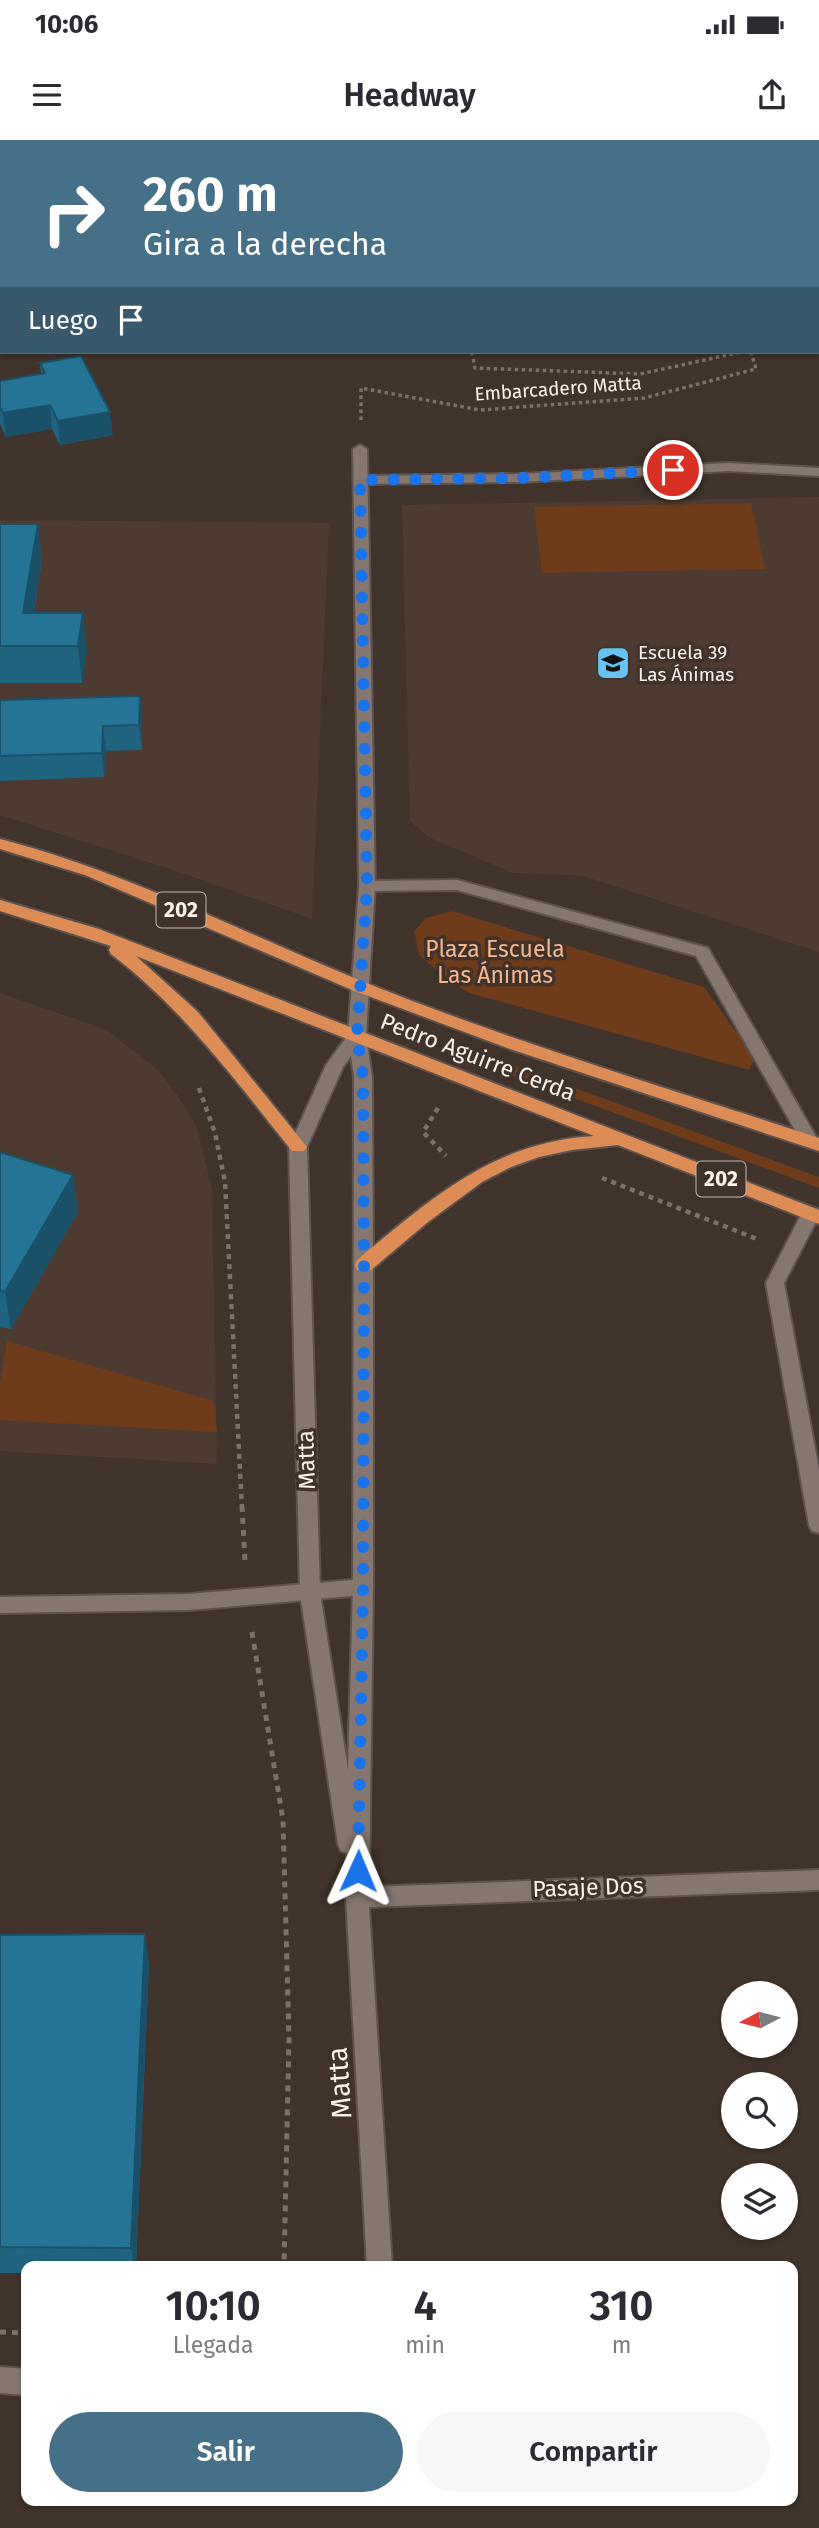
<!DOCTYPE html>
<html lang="es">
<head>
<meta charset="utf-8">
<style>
	:root { --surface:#fff; --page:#f7f7f7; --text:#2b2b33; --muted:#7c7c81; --accent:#467088 }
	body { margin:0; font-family:"Fira Sans",sans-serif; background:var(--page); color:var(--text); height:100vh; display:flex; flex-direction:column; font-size:26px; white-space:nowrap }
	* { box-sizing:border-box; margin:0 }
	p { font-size:23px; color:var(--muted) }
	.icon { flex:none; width:38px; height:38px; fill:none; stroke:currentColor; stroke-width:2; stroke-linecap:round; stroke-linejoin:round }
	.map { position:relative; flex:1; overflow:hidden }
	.panel { position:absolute; left:21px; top:2121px; width:777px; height:245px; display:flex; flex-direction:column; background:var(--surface); border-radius:14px; box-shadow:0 2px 5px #0004 }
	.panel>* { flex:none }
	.hud { position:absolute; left:0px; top:0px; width:819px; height:214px; box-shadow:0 2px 5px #0004; background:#467088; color:#fff; overflow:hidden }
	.needle { width:46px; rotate:263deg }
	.fabs { position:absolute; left:721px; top:1841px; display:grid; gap:14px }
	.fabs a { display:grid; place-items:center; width:77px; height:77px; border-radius:50%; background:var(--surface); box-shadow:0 2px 5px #0004; font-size:35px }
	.pin { position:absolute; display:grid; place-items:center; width:60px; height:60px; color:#fff; margin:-30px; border:4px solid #fff; border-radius:50%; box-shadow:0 2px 7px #0007 }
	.me { position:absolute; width:77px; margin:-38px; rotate:1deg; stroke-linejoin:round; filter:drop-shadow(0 0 5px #0008) }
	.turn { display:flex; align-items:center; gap:24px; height:147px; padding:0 28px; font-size:32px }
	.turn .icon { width:91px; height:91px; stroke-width:2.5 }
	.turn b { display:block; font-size:49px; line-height:60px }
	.then { display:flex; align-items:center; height:66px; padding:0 28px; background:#0003; gap:14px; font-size:26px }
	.eta { display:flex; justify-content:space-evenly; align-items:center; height:119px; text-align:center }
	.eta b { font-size:42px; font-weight:600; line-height:49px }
	.action { display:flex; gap:14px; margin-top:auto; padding:14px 28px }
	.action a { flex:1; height:80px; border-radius:42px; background:var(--accent); color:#fff; font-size:28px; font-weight:600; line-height:80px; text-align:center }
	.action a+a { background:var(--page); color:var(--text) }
	.status { display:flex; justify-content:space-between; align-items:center; height:49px; padding:0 35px; background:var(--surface); direction:ltr }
	.status svg { height:19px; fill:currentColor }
	header { display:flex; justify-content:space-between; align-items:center; height:91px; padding:0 28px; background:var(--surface); font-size:32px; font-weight:600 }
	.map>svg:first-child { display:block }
</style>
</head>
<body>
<div class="status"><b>10:06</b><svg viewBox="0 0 49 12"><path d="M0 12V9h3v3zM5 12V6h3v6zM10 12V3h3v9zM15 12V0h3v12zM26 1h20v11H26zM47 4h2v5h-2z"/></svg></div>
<header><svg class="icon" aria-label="menu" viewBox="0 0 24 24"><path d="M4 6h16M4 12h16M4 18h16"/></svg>Headway<svg class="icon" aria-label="share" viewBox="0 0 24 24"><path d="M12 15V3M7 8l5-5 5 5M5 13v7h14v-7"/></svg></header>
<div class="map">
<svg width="819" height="2388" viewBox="0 0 819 2388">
	<rect width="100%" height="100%" fill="#3f332b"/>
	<!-- built -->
	<g fill="#4d3b31">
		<path d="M819,357V812L583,736L513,733L428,697L410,681L402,365Z"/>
		<path d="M0,380L329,383L312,779L176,731L0,675Z"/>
		<path d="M0,853L107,890L157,929L178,956L197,987L212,1051L217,1324L0,1311Z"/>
	</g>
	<!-- green -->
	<g fill="#6e3c1b">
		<path d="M751,363L765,429L542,433L534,367Z"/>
		<path d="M452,771L704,847L755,918L749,930L469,853L443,836L419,815L414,791L426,778Z"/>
		<path d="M504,922L819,1037V1048L497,930Z"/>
		<path d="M7,1201L214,1261L217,1292L0,1280V1243Z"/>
	</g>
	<!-- water -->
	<path fill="#331704" stroke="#6f594a" stroke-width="2" d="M0,0H819V120L817,2H2L0,177Z"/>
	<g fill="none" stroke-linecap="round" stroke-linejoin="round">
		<!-- service casing -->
		<g stroke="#5d524d" stroke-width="4">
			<g id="service">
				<path d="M729,323L819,328V336L729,331L519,342L360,344L353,340L360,336L519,334Z"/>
				<path d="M457,740L708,808L819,1002L816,1006H804L696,816L457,750L367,751L359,746L367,741Z"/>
				<path d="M363,1439L370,1441L373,1447L370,1453L363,1455L189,1470L0,1473V1457L189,1454Z"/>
			</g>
		</g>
		<!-- minor casing -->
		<g stroke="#5d524d" stroke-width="4">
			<g id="minor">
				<path d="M360,305L367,309L375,746L366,896L372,937L373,1125V1447L369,1747L819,1730V1750L369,1767L392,2126H367L346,1757L347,1713L341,1711L338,1704L300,1453L289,1007L326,925L348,895L359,746L353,309ZM351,916L354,937L353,1447L348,1630L320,1453L307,1007L343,927Z"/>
				<path d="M811,1067L818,1069L819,1076L784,1143L819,1330V1393L812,1391L809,1385L766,1143L804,1069Z"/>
				<path d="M0,2227L26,2229V2255L0,2253Z"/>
			</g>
		</g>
		<!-- trunk casing -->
		<g stroke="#5d524d" stroke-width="4">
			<g id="trunk">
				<path d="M0,699C127,732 243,793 364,842C513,902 667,948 819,998V1011L510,909L352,850L85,735L0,709Z"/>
				<path d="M0,760L99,789L819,1070V1084L618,1005L572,1010L539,1017L511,1027L482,1042L428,1082L371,1130H357L355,1125L357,1120C431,1059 493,1002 594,996L136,816L198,872L307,1007L304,1011H292C236,941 183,869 111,814L109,810L111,806L0,771Z"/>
			</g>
		</g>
		<!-- path-far2 -->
		<g stroke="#7c716a" stroke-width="3.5" stroke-dasharray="3.5 3.5" stroke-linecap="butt">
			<path d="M472,212L475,228L640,234L741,212"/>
			<path d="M361,280V248L480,270L644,258L756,229L751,212"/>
		</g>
		<!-- path-far1 -->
		<g stroke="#7c716a" stroke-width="4.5" stroke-dasharray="5 5" stroke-linecap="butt">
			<path d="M199,948L215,993L225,1042L242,1368"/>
			<path d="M438,968L423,992L446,1016"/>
			<path d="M602,1038L757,1099"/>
		</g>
		<!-- path -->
		<g stroke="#7c716a" stroke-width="5" stroke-dasharray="6 6" stroke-linecap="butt">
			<path d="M242,1366L245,1421"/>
			<path d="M252,1492L283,1680L289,1899L284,2126"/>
			<path d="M0,2192L26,2193"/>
		</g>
		<!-- service -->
		<use href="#service" fill="#85776f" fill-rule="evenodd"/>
		<!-- minor -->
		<use href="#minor" fill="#85776f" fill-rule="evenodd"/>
		<!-- trunk -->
		<use href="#trunk" fill="#de8c56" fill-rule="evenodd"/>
	</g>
	<!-- wall -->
	<g fill="#206480">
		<path d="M40,223L113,295L60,305L52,289L6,297L0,284V241L41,234Z"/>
		<path d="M0,384L42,420L34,473L87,510L82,543H0Z"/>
		<path d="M0,560L142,581V610L106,611L104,637L0,641Z"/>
		<path d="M0,1012L73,1035L78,1072L11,1189L0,1187Z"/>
		<path d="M0,1795L149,1824L136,2126H26V2133H0Z"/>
	</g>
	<!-- shaded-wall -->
	<g fill="#1a5168">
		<path d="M50,265L52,289L6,297L3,273Z"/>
		<path d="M110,272L113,295L60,305L58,281Z"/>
		<path d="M38,384L42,420L28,506L23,473Z"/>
		<path d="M83,473L87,510L82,543L78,506Z"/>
		<path d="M140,556L142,581V610L139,585Z"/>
		<path d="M103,586L106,611L104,637L102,613Z"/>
		<path d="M73,1035L78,1072L11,1189L5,1152Z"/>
		<path d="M145,1794L149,1824L136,2126H134L131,2108Z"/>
	</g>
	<!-- building -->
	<g fill="#257495" stroke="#1a5168" stroke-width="2">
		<path d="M81,216L110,272L58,281L50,265L3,273L0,267V241L45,233L40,223Z"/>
		<path d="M0,384H38L23,473H83L78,506H0Z"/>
		<path d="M140,556L139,585L103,586L102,613L0,616V560Z"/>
		<path d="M0,1012L73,1035L5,1152L0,1151Z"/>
		<path d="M145,1794L131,2108L0,2107V1795Z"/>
	</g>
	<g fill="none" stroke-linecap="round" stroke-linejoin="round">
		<!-- route -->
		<path stroke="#1a73e8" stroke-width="12" stroke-dasharray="0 21.6" d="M358,1731L363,1447L364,1125L363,937L357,896L367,746L360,340L519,338L673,330"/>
	</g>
	<!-- icons -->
	<defs>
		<g id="school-square" transform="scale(1.75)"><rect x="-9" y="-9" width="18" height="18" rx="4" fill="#67c4f0" stroke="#3f332b"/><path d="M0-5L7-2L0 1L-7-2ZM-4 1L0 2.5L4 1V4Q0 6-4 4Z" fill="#111"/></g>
	</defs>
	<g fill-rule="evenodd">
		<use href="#school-square" x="613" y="523"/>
	</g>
	<g text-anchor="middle" stroke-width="7" stroke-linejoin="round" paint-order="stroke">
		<!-- far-street labels -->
		<g font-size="19" fill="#fbf3ee" stroke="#3f332b">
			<text transform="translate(558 248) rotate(-4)" y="7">Embarcadero Matta</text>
		</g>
		<!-- far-poi labels -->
		<g font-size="19" fill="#fbf3ee" stroke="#3f332b" text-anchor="start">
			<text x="638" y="519">Escuela 39<tspan x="638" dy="22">Las Ánimas</tspan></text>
		</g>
		<!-- shield labels -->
		<g fill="#3f332b" stroke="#c3b9b4" stroke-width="2">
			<rect x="156.5" y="752.5" width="49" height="35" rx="5"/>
			<rect x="696.5" y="1021.5" width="49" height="35" rx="5"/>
		</g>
		<g font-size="21" font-weight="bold" fill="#fbf3ee">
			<text x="181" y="777">202</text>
			<text x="721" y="1046">202</text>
		</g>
		<!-- park labels -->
		<g font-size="23" fill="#f9b58c" stroke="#3f332b">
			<text x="495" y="817">Plaza Escuela<tspan x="495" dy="26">Las Ánimas</tspan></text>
		</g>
		<!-- street labels -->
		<g font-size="23" fill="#fbf3ee" stroke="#3f332b">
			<text transform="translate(478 917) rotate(21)" y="8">Pedro Aguirre Cerda</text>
			<text transform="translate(306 1320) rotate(-92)" y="8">Matta</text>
			<text transform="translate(588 1747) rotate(-2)" y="8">Pasaje Dos</text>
		</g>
		<!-- near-street labels -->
		<g font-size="28" fill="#fbf3ee" stroke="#3f332b">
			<text transform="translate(339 1943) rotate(-94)" y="10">Matta</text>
		</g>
	</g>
</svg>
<div class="fabs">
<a><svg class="needle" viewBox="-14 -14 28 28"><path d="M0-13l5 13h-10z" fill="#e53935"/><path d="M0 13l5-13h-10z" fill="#7c7c81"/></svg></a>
<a><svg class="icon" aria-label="search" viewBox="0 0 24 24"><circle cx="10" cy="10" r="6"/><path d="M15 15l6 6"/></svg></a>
<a><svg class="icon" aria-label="layers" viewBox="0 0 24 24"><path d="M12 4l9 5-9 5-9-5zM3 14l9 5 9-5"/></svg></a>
</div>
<div class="pin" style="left:673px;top:330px;background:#d93025"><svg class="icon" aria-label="arrive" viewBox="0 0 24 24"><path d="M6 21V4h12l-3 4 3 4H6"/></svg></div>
<svg class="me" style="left:358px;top:1731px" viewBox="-20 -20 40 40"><path d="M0-17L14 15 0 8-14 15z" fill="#1a73e8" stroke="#fff" stroke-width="4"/></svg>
<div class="hud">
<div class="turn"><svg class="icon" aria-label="right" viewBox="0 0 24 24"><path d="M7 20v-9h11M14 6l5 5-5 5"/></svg><div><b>260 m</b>Gira a la derecha</div></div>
<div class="then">Luego<svg class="icon" aria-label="arrive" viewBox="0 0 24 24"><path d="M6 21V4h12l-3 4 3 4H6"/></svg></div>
</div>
<section class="panel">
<div class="eta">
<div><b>10:10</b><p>Llegada</p></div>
<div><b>4</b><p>min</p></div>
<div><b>310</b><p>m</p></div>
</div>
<div class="action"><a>Salir</a><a>Compartir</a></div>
</section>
</div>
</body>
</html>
